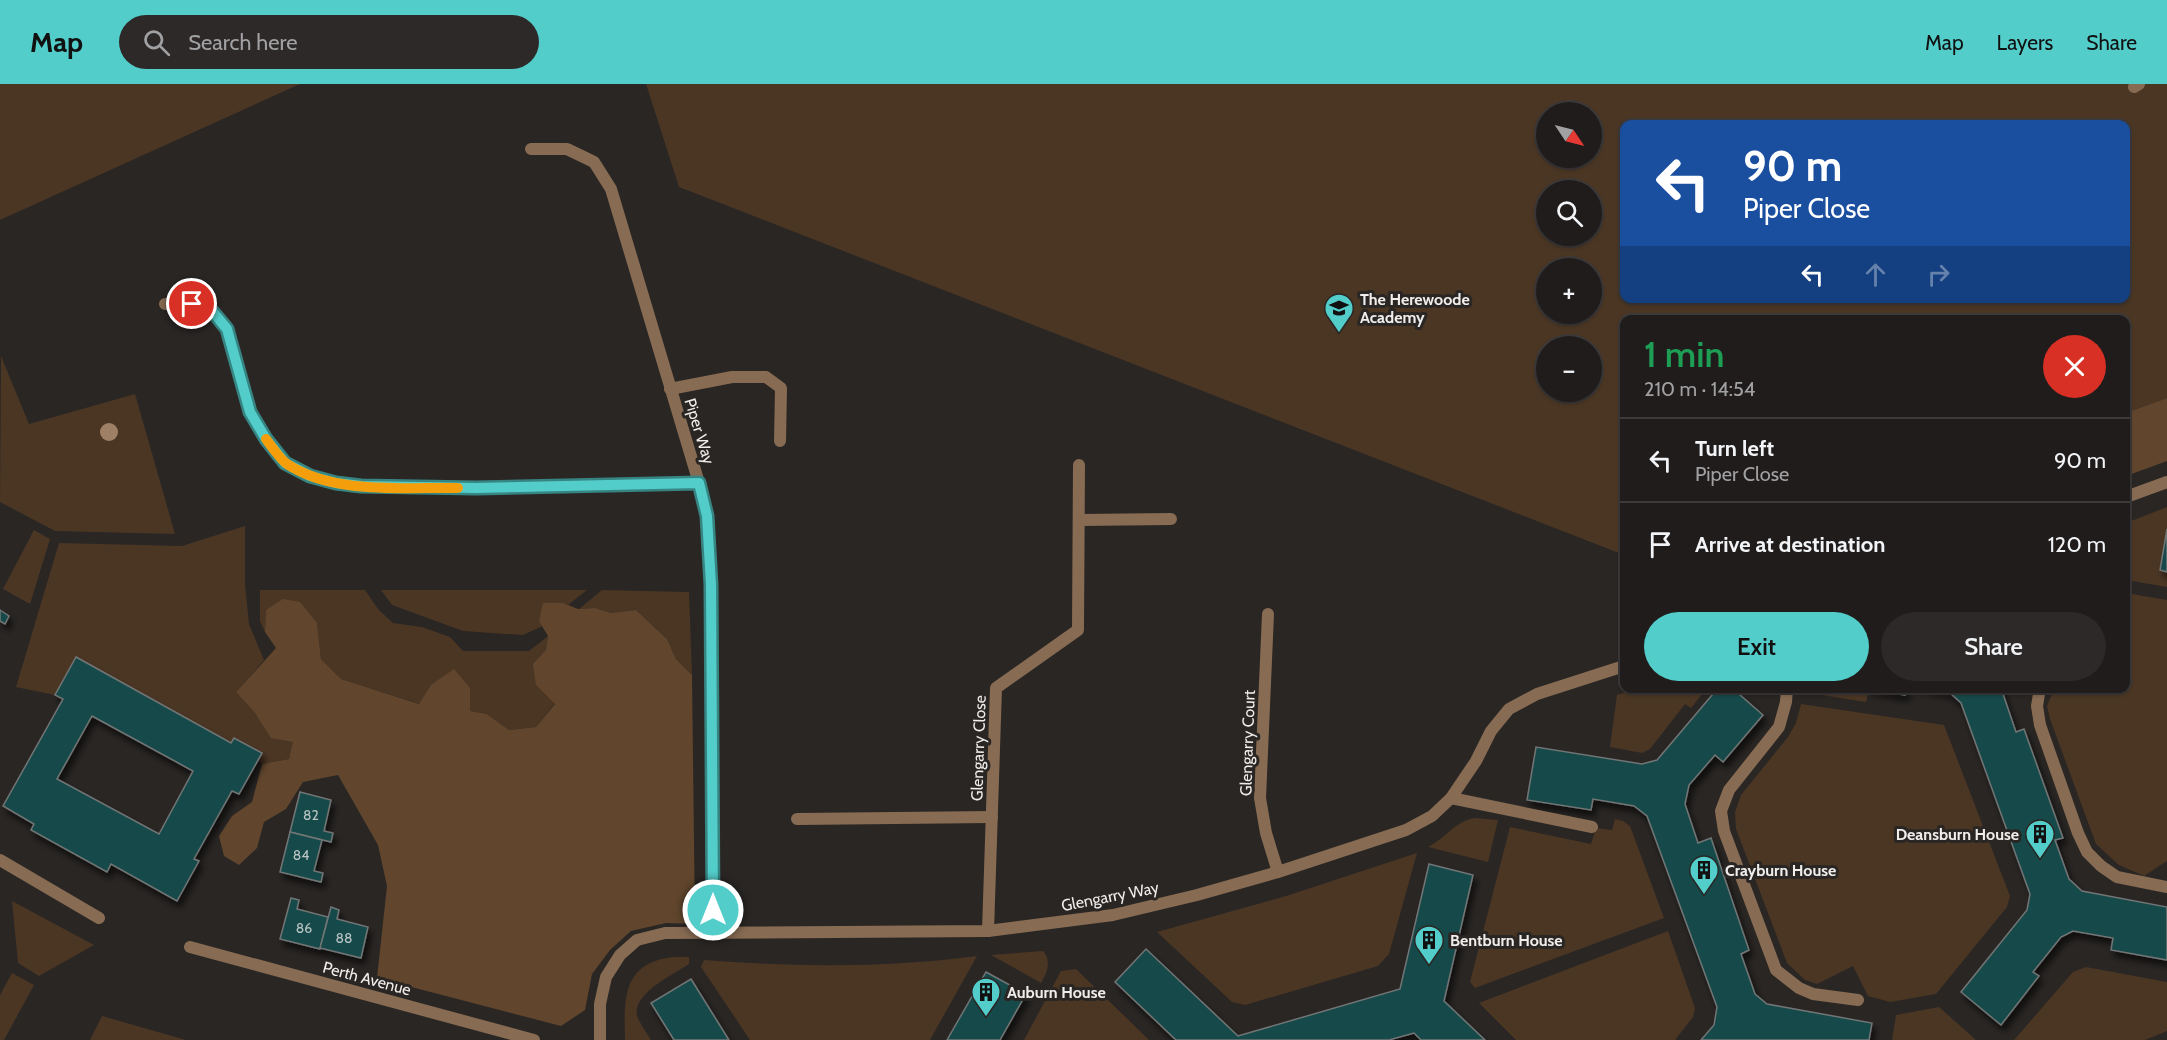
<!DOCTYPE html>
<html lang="en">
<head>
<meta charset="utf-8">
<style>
	:root { --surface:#1f1c1b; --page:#2c2928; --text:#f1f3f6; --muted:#a1a1a3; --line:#3c3a3a; --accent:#53cdca }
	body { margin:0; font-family:Cabin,sans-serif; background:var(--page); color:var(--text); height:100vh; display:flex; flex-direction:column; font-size:22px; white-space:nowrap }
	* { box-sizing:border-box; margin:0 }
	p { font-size:20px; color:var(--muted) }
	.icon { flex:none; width:33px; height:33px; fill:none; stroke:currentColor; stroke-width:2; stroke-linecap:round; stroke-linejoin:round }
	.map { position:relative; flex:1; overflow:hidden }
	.details { position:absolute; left:1620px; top:231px; width:510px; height:378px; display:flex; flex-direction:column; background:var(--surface); border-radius:12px; box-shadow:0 2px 4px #0004,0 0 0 2px var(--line) }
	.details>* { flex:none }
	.guide { position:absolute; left:1620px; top:36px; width:510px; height:183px; border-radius:12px; box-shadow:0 2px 4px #0004,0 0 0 2px var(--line); background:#1a4fa0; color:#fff; overflow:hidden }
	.needle { width:39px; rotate:125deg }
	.controls { position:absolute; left:1536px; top:18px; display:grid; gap:12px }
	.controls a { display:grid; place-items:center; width:66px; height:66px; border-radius:50%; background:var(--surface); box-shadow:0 2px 4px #0004,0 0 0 2px var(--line); font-size:30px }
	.pin { position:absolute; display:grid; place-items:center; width:51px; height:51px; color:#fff; margin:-26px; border:3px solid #fff; border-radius:50%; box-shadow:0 2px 6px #0007 }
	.me { position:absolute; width:66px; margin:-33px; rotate:0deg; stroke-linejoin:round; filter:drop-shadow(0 0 4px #0008) }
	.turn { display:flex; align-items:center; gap:21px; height:126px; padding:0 24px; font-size:27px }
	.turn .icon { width:78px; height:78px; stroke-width:2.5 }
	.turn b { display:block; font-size:42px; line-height:51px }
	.lanes { display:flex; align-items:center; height:57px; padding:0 24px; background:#0003; justify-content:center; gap:30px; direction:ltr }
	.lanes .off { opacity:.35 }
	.round { display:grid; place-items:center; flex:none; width:63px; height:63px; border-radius:32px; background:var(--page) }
	.head { display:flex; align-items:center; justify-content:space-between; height:102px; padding:0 24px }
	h1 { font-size:36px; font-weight:600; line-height:45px; color:#1e9e55 }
	.cta { display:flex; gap:12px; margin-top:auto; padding:12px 24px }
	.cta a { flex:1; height:69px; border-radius:36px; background:var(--accent); color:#111; font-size:24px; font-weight:600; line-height:69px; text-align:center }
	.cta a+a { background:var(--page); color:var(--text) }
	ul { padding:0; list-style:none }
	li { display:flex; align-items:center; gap:18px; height:84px; padding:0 24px; border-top:2px solid var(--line) }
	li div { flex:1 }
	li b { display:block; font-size:22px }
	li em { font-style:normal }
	header { display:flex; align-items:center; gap:36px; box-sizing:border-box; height:84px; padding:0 30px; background:var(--accent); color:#111 }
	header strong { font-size:28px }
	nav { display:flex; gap:33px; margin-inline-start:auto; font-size:21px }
	.search { width:420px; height:54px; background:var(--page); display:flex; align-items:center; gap:15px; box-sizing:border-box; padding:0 21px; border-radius:33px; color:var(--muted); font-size:22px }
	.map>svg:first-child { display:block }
</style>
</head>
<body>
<header>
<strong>Map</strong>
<div class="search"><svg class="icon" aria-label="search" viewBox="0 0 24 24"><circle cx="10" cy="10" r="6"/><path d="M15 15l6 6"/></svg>Search here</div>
<nav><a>Map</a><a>Layers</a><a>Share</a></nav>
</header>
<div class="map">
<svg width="2167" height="956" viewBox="0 0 2167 956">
	<defs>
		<filter id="shadow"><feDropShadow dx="3.5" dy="6" stdDeviation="3" flood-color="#0009"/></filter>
	</defs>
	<rect width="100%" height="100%" fill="#292624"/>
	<!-- green -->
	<g fill="#4b3624" fill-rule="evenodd">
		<path d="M0,0H300L0,136Z"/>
		<path d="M646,0H2167V314L2126,329V236H1624V471L679,103ZM1546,28H1592V74H1546ZM1624,40H2126V214H1624ZM1546,106H1592V152H1546ZM1546,184H1592V230H1546ZM1546,262H1592V308H1546Z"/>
		<path d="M1,272L29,340L135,310L175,450L55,447L0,418Z"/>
		<path d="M2167,423V445L2160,486L2167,488V503L2126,496V439Z"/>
		<path d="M245,442V500L249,540L264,576L236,608L255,629L271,653L294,658L289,675L262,680L258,676L261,669L235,654L231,659L76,573L55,611L16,603L59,459L182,462Z"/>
		<path d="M34,446L50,455L30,520L3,505Z"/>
		<path d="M260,506H365L378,525L393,539L422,543L450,553L463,567H529L548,552L546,566L536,601L555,619L536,643L509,646L487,630L469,627L470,604L431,601L420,620L341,595L321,575L317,539L266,526L265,548L260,537Z"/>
		<path d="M381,506H587L568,521L563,519L539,537L543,542L523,551L463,547L392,521Z"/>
		<path d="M602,506L689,508L692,591L676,575L667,555L636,526L611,529L595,524L579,525Z"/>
		<path d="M2126,509L2167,516V777L2144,792L2119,781L2096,760L2050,635L2047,622L2054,605L2126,604Z"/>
		<path d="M1639,604H1706V605L1691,624L1685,620L1650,665L1642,669L1610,663L1617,611Z"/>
		<path d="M1804,605L1866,604L1869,605L1866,618L1809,609Z"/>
		<path d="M1801,620L1944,641L2010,812L2007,823L1936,910L1890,918L1868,912L1853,882L1817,900L1805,896L1787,879L1736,745L1735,728L1741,711L1788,653L1796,639Z"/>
		<path d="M1474,734L1498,736L1488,778L1428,763C1446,754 1454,738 1474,734Z"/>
		<path d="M1615,735L1623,737L1630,742L1664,834L1475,904L1470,898L1510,743L1591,760L1596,744L1612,746Z"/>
		<path d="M1417,769L1389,870L1378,882L1245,921L1232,918L1157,848L1286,812Z"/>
		<path d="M12,817L94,861L39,892L18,879Z"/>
		<path d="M1668,847L1695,924L1693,933L1675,956H1516L1479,919Z"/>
		<path d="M1043,867C1052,877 1047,889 1041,899L991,871Z"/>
		<path d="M977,872L930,956H750L701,883L704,876C794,883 887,884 977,872Z"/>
		<path d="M673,873H689V880C673,891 633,909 637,931C639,939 647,949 651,956H625C624,915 622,879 673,873Z"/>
		<path d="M2086,883L2167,898V947L2145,956H2014L2073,888Z"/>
		<path d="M1076,885L1149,956H1024L1061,887Z"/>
		<path d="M12,889L34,901L4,956H0V911Z"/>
		<path d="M1939,923L1976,956H1892L1896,931Z"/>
		<path d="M102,932L186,956H90Z"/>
	</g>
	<!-- forest -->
	<g fill="#61462d">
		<path d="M2167,314V377L2126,392V329Z"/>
		<path d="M283,515L300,518L317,539L321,575L341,595L419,620L431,601L454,585L470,604V627L487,630L509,646L536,643L555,620L536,601L533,580L546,566L548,552L539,537L543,519H563L578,525L595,524L611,529L636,526L667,555L676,575L692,591L695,840L666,839L631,847L610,866L592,890L585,926L561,942L377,894L387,802L378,761L338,691L303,698L286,725L264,738L257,764L239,781L224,772L219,752L232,732L252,718L262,680L289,675L293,658L271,654L255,629L236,608L276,564L265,548L266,526Z"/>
	</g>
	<!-- building -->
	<g fill="#184a49" stroke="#717575" stroke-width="1.5" fill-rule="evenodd" filter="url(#shadow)">
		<path d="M2167,445V488L2160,486Z"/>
		<path d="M0,526L9,532L5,540L0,537Z"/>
		<path d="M76,573L231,659L234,654L262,669L239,710L232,707L194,775L199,777L177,817L111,780L107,788L31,746L34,740L3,722L63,615L55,611ZM92,632L193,687L159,750L57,695Z"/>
		<path d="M1718,604H1732L1763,631L1723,678L1715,671L1689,701L1685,720L1698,759L1711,754L1749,866L1741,870L1755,910L1767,920L1872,939L1869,956H1701L1714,941L1717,923L1647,732L1634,722L1593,715L1591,726L1527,716L1536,663L1642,680L1657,676Z"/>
		<path d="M1866,604H1906L1905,611Z"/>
		<path d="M1925,604H2001L2016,648L2024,645L2063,754L2055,756L2069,795L2082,807L2167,823V876L2111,866L2113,854L2073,847L2061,853L2033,888L2039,892L2001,941L1961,908L2027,826L2030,810L1961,619L1949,608Z"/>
		<path d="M300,708L331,716L324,747L333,749L331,758L290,748Z"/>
		<path d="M290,748L322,756L314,787L323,789L321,798L280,788Z"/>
		<path d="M1429,780L1473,791L1444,917L1485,956H1421L1414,949L1389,956H1176L1115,898L1146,865L1238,952L1400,905Z"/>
		<path d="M291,814L299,816L297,825L328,833L320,865L280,855Z"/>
		<path d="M331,823L339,826L337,835L368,843L361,874L320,864Z"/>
		<path d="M986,888L1026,910L1000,956H947Z"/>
		<path d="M691,895L729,956H674L651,919Z"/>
	</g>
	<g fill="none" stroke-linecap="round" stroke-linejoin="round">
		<!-- service -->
		<g stroke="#876b53" stroke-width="12">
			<path d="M2134,3L2139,0"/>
			<path d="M1079,436L1171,435"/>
			<path d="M1451,714L1592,743"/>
			<path d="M797,735L992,733"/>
			<path d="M0,776L99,834"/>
		</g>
		<!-- minor -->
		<g stroke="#876b53" stroke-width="12">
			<path d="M531,65H567L594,78L611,105L699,399L707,432L711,501L713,849"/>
			<path d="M165,220H192L213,227L227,245L250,328L266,355L285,379L310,392L335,399L361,402L476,404L699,399"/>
			<path d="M670,305L732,293H766L781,304L780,357"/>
			<path d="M2126,413L2167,398"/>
			<path d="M1268,530L1260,714L1266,749L1278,788"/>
			<path d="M1787,604L1786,618L1779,643L1729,706L1721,727L1724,747L1776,886L1799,904L1813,910L1858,916"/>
			<path d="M2040,604L2037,622L2040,641L2078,749L2087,768L2101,782L2117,793L2167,803"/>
			<path d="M988,847L996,604L1078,546L1079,381"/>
			<path d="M190,863L534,956"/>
			<path d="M600,956V920L606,893L620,871L637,856L665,849L988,847L1113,831L1197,811L1278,788L1406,746L1432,732L1451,714L1476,677L1491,647L1509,625L1537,610L1624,582"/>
		</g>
	</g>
	<!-- trees -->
	<circle fill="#9e8067" cx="109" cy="348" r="9"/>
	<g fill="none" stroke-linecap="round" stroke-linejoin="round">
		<!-- route casing -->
		<g stroke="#368583" stroke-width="15">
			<path id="route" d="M192,220L213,228L227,245L250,328L266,355L285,379L310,392L336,399L361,402L476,404L699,399L707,432L711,501L713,826"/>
		</g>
		<!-- route -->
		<use href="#route" stroke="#53cdca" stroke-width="10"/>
		<!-- slow -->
		<path stroke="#f59e0b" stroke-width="10" d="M266,355C272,363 279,374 287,380C334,411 404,403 458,404"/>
	</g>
	<!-- icons -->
	<defs>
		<g id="school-pin" transform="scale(1.5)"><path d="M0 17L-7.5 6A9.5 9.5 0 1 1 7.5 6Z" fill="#53cdca" stroke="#292624"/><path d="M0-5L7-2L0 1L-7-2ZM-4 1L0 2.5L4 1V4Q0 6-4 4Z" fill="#111"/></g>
		<g id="building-pin" transform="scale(1.5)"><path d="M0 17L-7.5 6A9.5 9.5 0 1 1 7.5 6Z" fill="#53cdca" stroke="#292624"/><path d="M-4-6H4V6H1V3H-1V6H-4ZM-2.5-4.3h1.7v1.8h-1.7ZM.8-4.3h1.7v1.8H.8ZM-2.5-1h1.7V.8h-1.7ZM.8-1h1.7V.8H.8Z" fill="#111"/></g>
	</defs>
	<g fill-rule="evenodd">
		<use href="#school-pin" x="1339" y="224"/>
		<use href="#building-pin" x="2040" y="750"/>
		<use href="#building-pin" x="1704" y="786"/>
		<use href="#building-pin" x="1429" y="856"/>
		<use href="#building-pin" x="986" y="908"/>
	</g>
	<g text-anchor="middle" stroke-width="6" stroke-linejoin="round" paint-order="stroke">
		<!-- number labels -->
		<g font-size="14" fill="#bac5c4">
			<text x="311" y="736">82</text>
			<text x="301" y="776">84</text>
			<text x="304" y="849">86</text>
			<text x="344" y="859">88</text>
		</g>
		<!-- poi labels -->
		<g font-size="16" font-weight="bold" fill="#f0eeed" stroke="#292624" text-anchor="start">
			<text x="1360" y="221">The Herewoode<tspan x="1360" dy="18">Academy</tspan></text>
			<text x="2019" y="756" text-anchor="end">Deansburn House</text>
			<text x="1725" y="792">Crayburn House</text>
			<text x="1450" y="862">Bentburn House</text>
			<text x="1007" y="914">Auburn House</text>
		</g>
		<!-- street labels -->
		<g font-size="16" fill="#f0eeed" stroke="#292624">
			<text transform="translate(700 347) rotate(73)" y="6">Piper Way</text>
			<text transform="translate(1247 659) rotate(-88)" y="6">Glengarry Court</text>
			<text transform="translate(978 664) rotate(-88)" y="6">Glengarry Close</text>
			<text transform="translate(1110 812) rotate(-11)" y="6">Glengarry Way</text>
			<text transform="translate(367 894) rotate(15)" y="6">Perth Avenue</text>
		</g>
	</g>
</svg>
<div class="controls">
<a><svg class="needle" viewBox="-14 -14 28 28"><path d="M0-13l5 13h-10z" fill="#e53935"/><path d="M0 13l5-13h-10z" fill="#a1a1a3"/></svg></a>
<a><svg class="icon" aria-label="search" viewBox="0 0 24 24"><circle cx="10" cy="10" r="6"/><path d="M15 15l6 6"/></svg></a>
<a>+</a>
<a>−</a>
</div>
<div class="pin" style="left:192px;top:220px;background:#d93025"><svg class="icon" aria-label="arrive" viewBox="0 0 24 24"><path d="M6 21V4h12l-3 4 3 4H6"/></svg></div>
<svg class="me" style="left:713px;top:826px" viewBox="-20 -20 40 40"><circle r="17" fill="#53cdca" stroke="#fff" stroke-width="3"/><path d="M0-11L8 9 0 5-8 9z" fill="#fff"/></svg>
<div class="guide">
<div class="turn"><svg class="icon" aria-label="left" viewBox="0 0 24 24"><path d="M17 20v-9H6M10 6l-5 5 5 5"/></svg><div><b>90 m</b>Piper Close</div></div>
<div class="lanes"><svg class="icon" aria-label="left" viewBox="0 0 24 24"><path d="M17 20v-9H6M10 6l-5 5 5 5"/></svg><svg class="icon off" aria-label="ahead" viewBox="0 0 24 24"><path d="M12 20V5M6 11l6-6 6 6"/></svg><svg class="icon off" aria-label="right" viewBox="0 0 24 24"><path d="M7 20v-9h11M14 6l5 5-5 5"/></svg></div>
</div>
<section class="details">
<div class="head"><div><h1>1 min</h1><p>210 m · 14:54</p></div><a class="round" style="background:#d93025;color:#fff"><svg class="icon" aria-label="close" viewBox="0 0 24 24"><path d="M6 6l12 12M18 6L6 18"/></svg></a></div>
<ul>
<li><svg class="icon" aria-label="left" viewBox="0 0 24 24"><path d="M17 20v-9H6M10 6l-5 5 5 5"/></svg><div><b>Turn left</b><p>Piper Close</p></div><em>90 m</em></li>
<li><svg class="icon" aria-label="arrive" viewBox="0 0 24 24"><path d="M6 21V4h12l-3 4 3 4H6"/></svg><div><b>Arrive at destination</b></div><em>120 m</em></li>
</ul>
<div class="cta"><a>Exit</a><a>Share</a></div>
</section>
</div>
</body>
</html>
